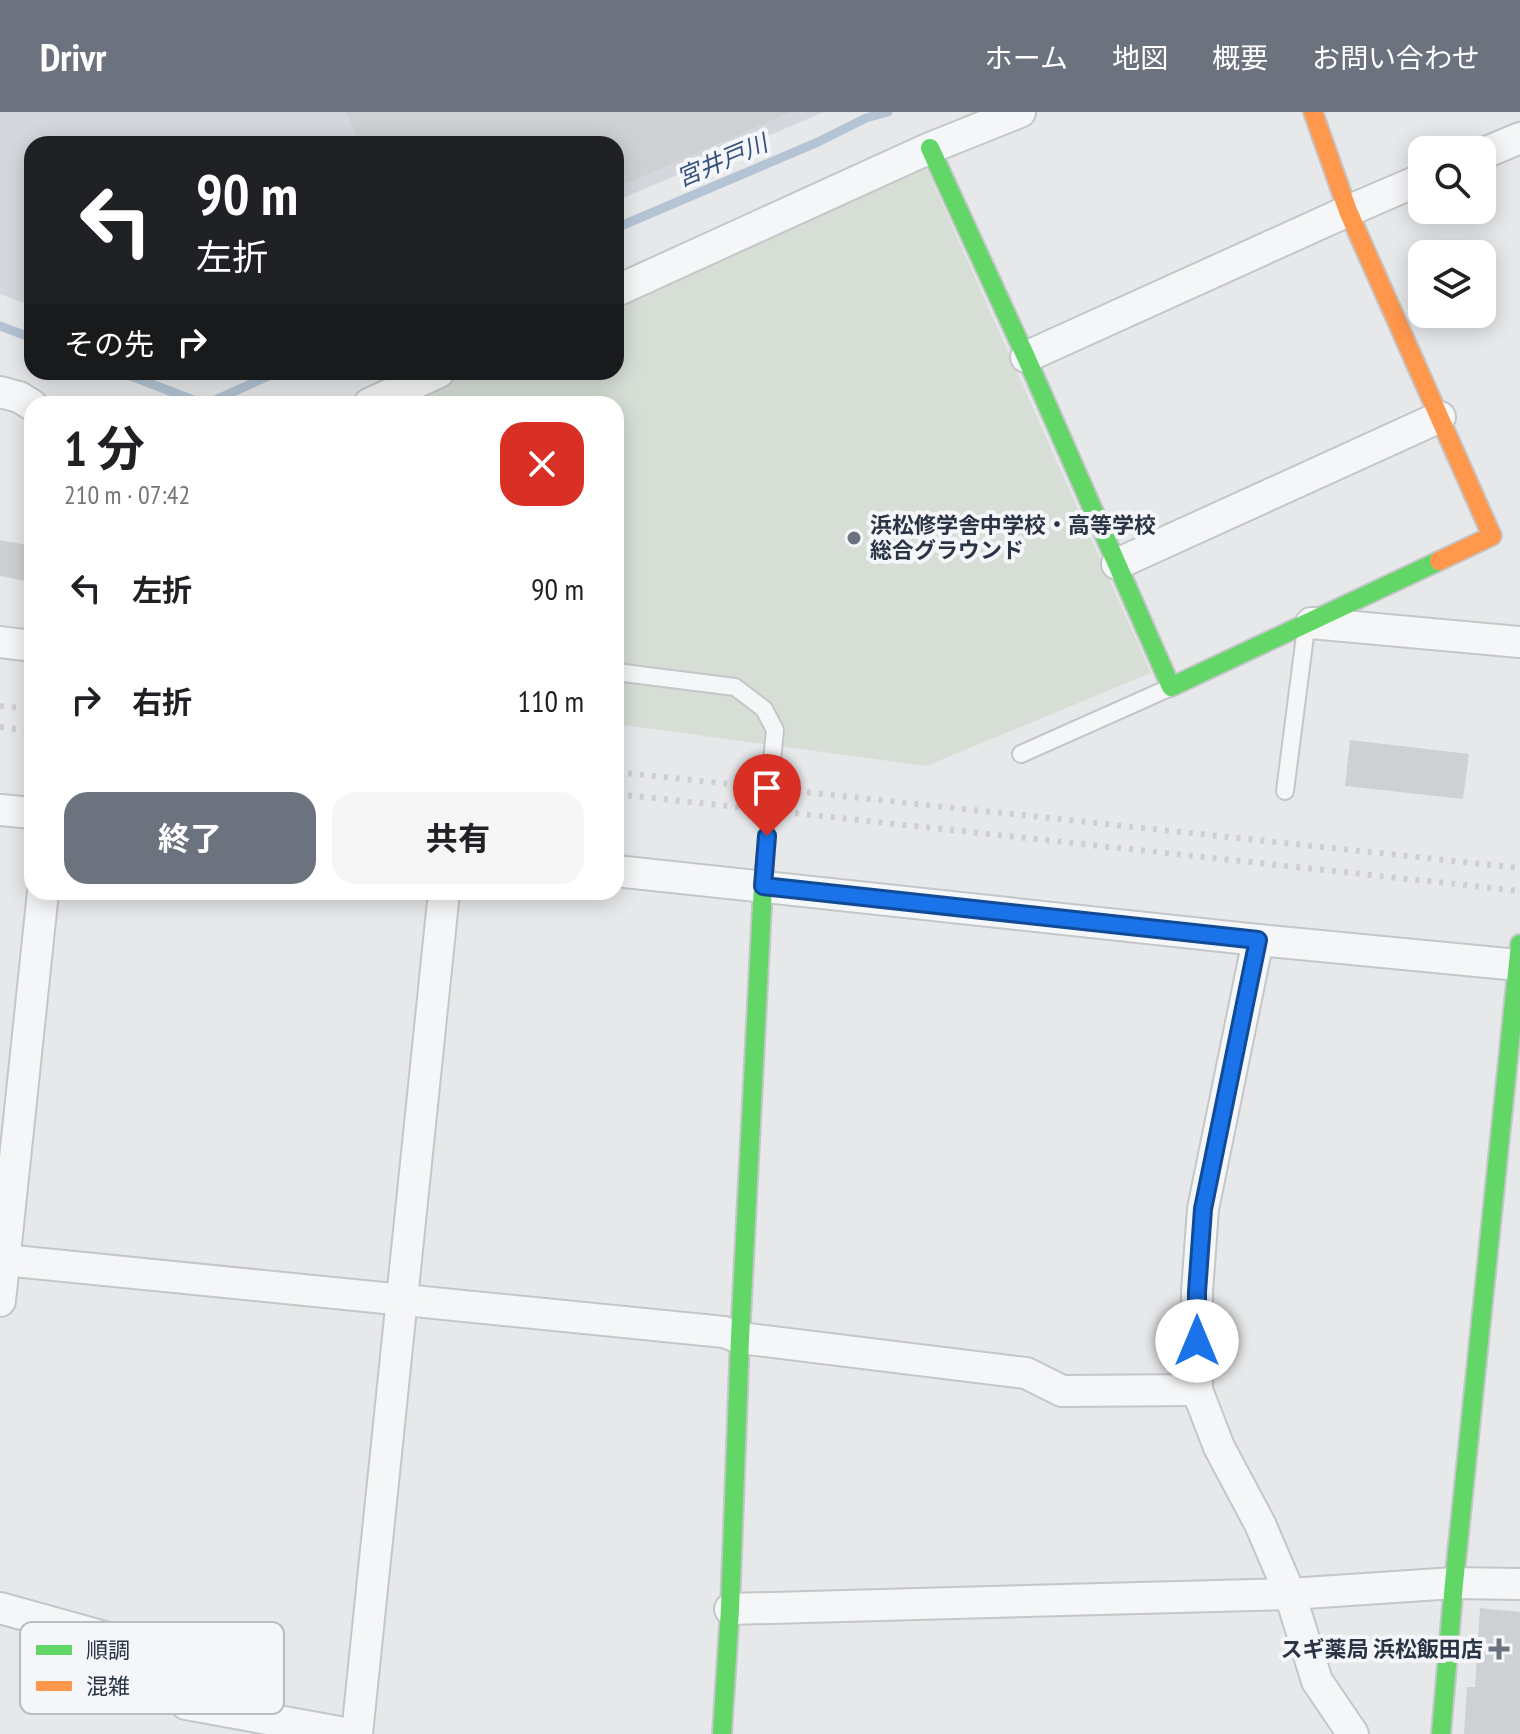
<!DOCTYPE html>
<html lang="ja">
<head>
<meta charset="utf-8">
<style>
	:root { --surface:#fff; --page:#f6f6f6; --text:#202124; --muted:#757577; --accent:#6c737f }
	body { margin:0; font-family:"PT Sans Narrow","Noto Sans JP",sans-serif; background:var(--page); color:var(--text); height:100vh; display:flex; flex-direction:column; font-size:30px; white-space:nowrap }
	* { box-sizing:border-box; margin:0 }
	p { font-size:26px; color:var(--muted) }
	.icon { flex:none; width:44px; height:44px; fill:none; stroke:currentColor; stroke-width:2; stroke-linecap:round; stroke-linejoin:round }
	.map { position:relative; flex:1; overflow:hidden }
	.sheet { position:absolute; left:24px; top:284px; width:600px; height:504px; display:flex; flex-direction:column; background:var(--surface); border-radius:24px; box-shadow:0 4px 20px #0003 }
	.sheet>* { flex:none }
	.banner { position:absolute; left:24px; top:24px; width:600px; height:244px; border-radius:24px; box-shadow:0 4px 20px #0003; background:#202124; color:#fff; overflow:hidden }
	.tools { position:absolute; left:1408px; top:24px; display:grid; gap:16px }
	.tools a { display:grid; place-items:center; width:88px; height:88px; border-radius:16px; background:var(--surface); box-shadow:0 4px 20px #0003; font-size:40px }
	.pin { position:absolute; display:grid; place-items:center; width:68px; height:68px; color:#fff; margin:-82px -34px; border-radius:50% 50% 50% 0; rotate:-45deg; box-shadow:0 0 8px #0007 }
	.pin .icon { rotate:45deg }
	.me { position:absolute; width:88px; margin:-44px; rotate:0deg; stroke-linejoin:round; filter:drop-shadow(0 0 6px #0008) }
	.turn { display:flex; align-items:center; gap:28px; height:168px; padding:0 40px; font-size:36px }
	.turn .icon { width:104px; height:104px; stroke-width:2.5 }
	.turn b { display:block; font-size:56px; line-height:68px }
	.then { display:flex; align-items:center; height:76px; padding:0 40px; background:#0003; gap:16px; font-size:30px }
	.round { display:grid; place-items:center; flex:none; width:84px; height:84px; border-radius:24px; background:var(--page) }
	.summary { display:flex; align-items:center; justify-content:space-between; height:136px; padding:0 40px }
	h1 { font-size:48px; font-weight:700; line-height:60px }
	.primary-button { display:flex; gap:16px; margin-top:auto; padding:16px 40px }
	.primary-button a { flex:1; height:92px; border-radius:24px; background:var(--accent); color:#fff; font-size:32px; font-weight:700; line-height:92px; text-align:center }
	.primary-button a+a { background:var(--page); color:var(--text) }
	ul { padding:0; list-style:none }
	li { display:flex; align-items:center; gap:24px; height:112px; padding:0 40px }
	li div { flex:1 }
	li b { display:block; font-size:30px }
	li em { font-style:normal }
	header { display:flex; align-items:center; gap:48px; box-sizing:border-box; height:112px; padding:0 40px; background:var(--accent); color:#fff }
	header strong { font-size:38px }
	nav { display:flex; gap:44px; margin-inline-start:auto; font-size:28px }
	.map>svg:first-child { display:block }
</style>
</head>
<body>
<header>
<strong>Drivr</strong>
<nav><a>ホーム</a><a>地図</a><a>概要</a><a>お問い合わせ</a></nav>
</header>
<div class="map">
<svg width="1520" height="1622" viewBox="0 0 1520 1622">
	<rect width="100%" height="100%" fill="#e6e8ea"/>
	<!-- built -->
	<path fill="#d4d7dd" d="M0,0H824L616,89V32H32V194L0,182Z"/>
	<!-- green -->
	<path fill="#d6ded6" d="M925,53L1151,561L926,654L616,612V292H399L469,260H616V193Z"/>
	<g fill="none" stroke-linecap="round" stroke-linejoin="round">
		<!-- stream -->
		<g stroke="#b4c4d5" stroke-width="9">
			<path d="M616,116L818,30L866,6L888,0"/>
			<path d="M0,214L32,226"/>
			<path d="M120,260L204,292"/>
			<path d="M206,292L278,260"/>
		</g>
	</g>
	<!-- building -->
	<g fill="#ced0d3">
		<path d="M346,0H791L616,76V32H360Z"/>
		<path d="M0,428L32,434V459L30,470L0,464Z"/>
		<path d="M1350,628L1469,642L1463,687L1345,674Z"/>
		<path d="M1480,1496L1520,1500V1622H1464L1467,1575H1475Z"/>
	</g>
	<g fill="none" stroke-linecap="round" stroke-linejoin="round">
		<!-- lane casing -->
		<g stroke="#c4c6c8" stroke-width="20">
			<g id="lane">
				<path d="M616,560L735,575L764,597L775,618L771,659"/>
				<path d="M1021,642L1169,576"/>
				<path d="M1285,679L1306,516"/>
				<path d="M763,772L767,724"/>
			</g>
		</g>
		<!-- street casing -->
		<g stroke="#c4c6c8" stroke-width="34">
			<g id="street">
				<path d="M1482,42L1520,26"/>
				<path d="M616,179L930,36L1020,0"/>
				<path d="M1026,245L1348,99L1422,67"/>
				<path d="M0,280L19,285L32,293"/>
				<path d="M369,292L439,260"/>
				<path d="M1117,452L1440,305"/>
				<path d="M1311,511L1520,530"/>
				<path d="M0,530L32,534"/>
				<path d="M0,698L32,701"/>
				<path d="M616,759L1258,828L1518,853"/>
				<path d="M1258,828L1203,1097L1197,1180V1278L1219,1335L1260,1412L1290,1482L1317,1569L1353,1622"/>
				<path d="M4,1148L724,1220L740,1226L1026,1261L1062,1279L1197,1278"/>
				<path d="M0,1189L43,780"/>
				<path d="M0,1496L115,1528L186,1592L350,1622"/>
				<path d="M730,1497L1290,1482L1454,1471L1520,1472"/>
				<path d="M357,1622L444,780"/>
			</g>
		</g>
		<!-- fast casing -->
		<g stroke="#c4c6c8" stroke-width="22">
			<g id="fast">
				<path d="M930,36L1026,245L1171,575L1439,449"/>
				<path d="M722,1622L730,1497L740,1226L763,774"/>
				<path d="M1441,1622L1454,1471L1520,832"/>
			</g>
		</g>
		<!-- slow casing -->
		<g stroke="#c4c6c8" stroke-width="22">
			<path id="slow" d="M1313,0L1348,99L1492,424L1439,449"/>
		</g>
		<!-- lane -->
		<use href="#lane" stroke="#f5f6f7" stroke-width="16"/>
		<!-- street -->
		<use href="#street" stroke="#f5f6f7" stroke-width="30"/>
		<!-- fast -->
		<use href="#fast" stroke="#63d668" stroke-width="18"/>
		<!-- slow -->
		<use href="#slow" stroke="#ff974d" stroke-width="18"/>
		<!-- rail -->
		<g stroke="#cecfd2" stroke-width="6" stroke-dasharray="4 8" stroke-linecap="butt">
			<path d="M0,594L32,597"/>
			<path d="M0,615L32,619"/>
			<path d="M616,660L1520,756"/>
			<path d="M616,682L1520,779"/>
		</g>
	</g>
	<g fill="none" stroke-linecap="round" stroke-linejoin="round">
		<!-- route casing -->
		<g stroke="#114b97" stroke-width="20">
			<path id="route" d="M767,724L763,774L1258,828L1203,1097L1197,1180V1229"/>
		</g>
		<!-- route -->
		<use href="#route" stroke="#1a73e8" stroke-width="14"/>
	</g>
	<!-- markers -->
	<g fill="#6c737f" stroke="#f4f6f9" stroke-width="3">
		<circle cx="854" cy="426" r="8"/>
		<path d="M1495 1525h8v8h8v8h-8v8h-8v-8h-8v-8h8z"/>
	</g>
	<g text-anchor="middle" stroke-width="8" stroke-linejoin="round" paint-order="stroke">
		<!-- poi labels -->
		<g font-size="22" font-weight="bold" fill="#2b3445" stroke="#f4f6f9" text-anchor="start">
			<text x="870" y="421">浜松修学舎中学校・高等学校<tspan x="870" dy="25">総合グラウンド</tspan></text>
			<text x="1483" y="1545" text-anchor="end">スギ薬局 浜松飯田店</text>
		</g>
		<!-- water labels -->
		<g font-size="24" font-style="italic" fill="#34527a" stroke="#f4f6f9">
			<text transform="translate(722 49) rotate(-23)" y="8">宮井戸川</text>
		</g>
	</g>
	<!-- legend -->
	<rect x="20" y="1510" width="264" height="92" rx="12" fill="#f4f6f9" stroke="#b8bcc3" stroke-width="2"/>
	<rect x="36" y="1533" width="36" height="10" fill="#63d668"/>
	<rect x="36" y="1569" width="36" height="10" fill="#ff974d"/>
	<g font-size="22" fill="#2b3445">
		<text x="86" y="1546">順調</text>
		<text x="86" y="1582">混雑</text>
	</g>
</svg>
<div class="tools">
<a><svg class="icon" aria-label="search" viewBox="0 0 24 24"><circle cx="10" cy="10" r="6"/><path d="M15 15l6 6"/></svg></a>
<a><svg class="icon" aria-label="layers" viewBox="0 0 24 24"><path d="M12 4l9 5-9 5-9-5zM3 14l9 5 9-5"/></svg></a>
</div>
<div class="pin" style="left:767px;top:724px;background:#d93025"><svg class="icon" aria-label="arrive" viewBox="0 0 24 24"><path d="M6 21V4h12l-3 4 3 4H6"/></svg></div>
<svg class="me" style="left:1197px;top:1229px" viewBox="-20 -20 40 40"><circle r="19" fill="#fff"/><path d="M0-13L10 11 0 6-10 11z" fill="#1a73e8"/></svg>
<div class="banner">
<div class="turn"><svg class="icon" aria-label="left" viewBox="0 0 24 24"><path d="M17 20v-9H6M10 6l-5 5 5 5"/></svg><div><b>90 m</b>左折</div></div>
<div class="then">その先<svg class="icon" aria-label="right" viewBox="0 0 24 24"><path d="M7 20v-9h11M14 6l5 5-5 5"/></svg></div>
</div>
<section class="sheet">
<div class="summary"><div><h1>1 分</h1><p>210 m · 07:42</p></div><a class="round" style="background:#d93025;color:#fff"><svg class="icon" aria-label="close" viewBox="0 0 24 24"><path d="M6 6l12 12M18 6L6 18"/></svg></a></div>
<ul>
<li><svg class="icon" aria-label="left" viewBox="0 0 24 24"><path d="M17 20v-9H6M10 6l-5 5 5 5"/></svg><div><b>左折</b></div><em>90 m</em></li>
<li><svg class="icon" aria-label="right" viewBox="0 0 24 24"><path d="M7 20v-9h11M14 6l5 5-5 5"/></svg><div><b>右折</b></div><em>110 m</em></li>
</ul>
<div class="primary-button"><a>終了</a><a>共有</a></div>
</section>
</div>
</body>
</html>
